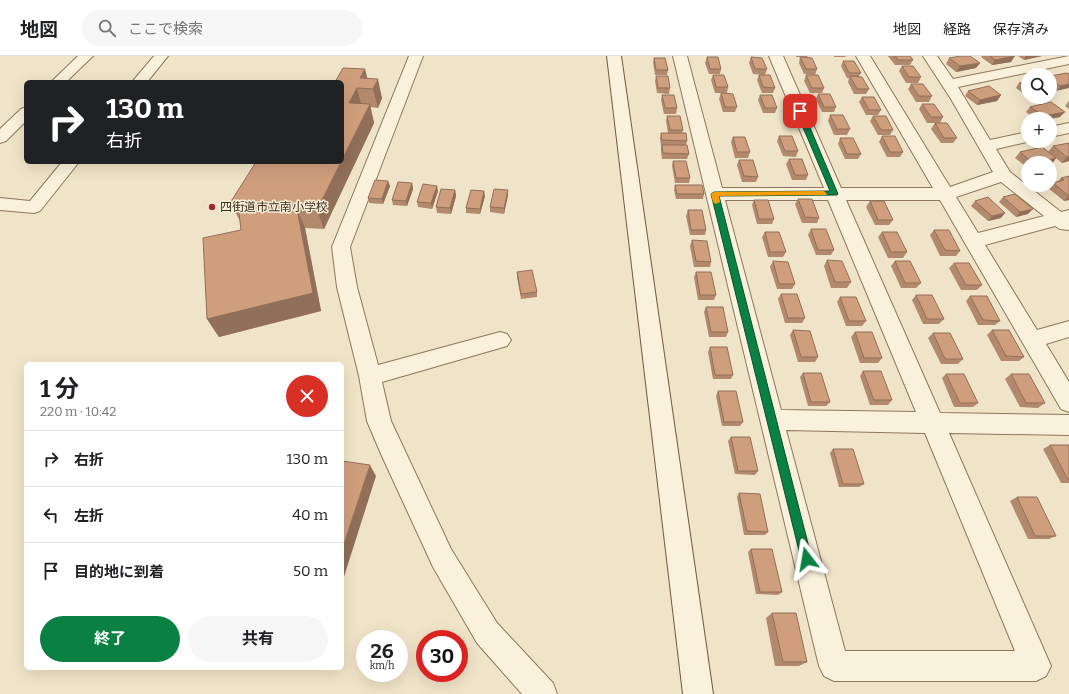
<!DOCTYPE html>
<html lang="ja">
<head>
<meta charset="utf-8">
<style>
	:root { --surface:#fff; --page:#f6f6f6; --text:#202124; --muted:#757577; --line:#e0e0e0; --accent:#0b8043 }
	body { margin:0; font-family:Bitter,"Noto Sans JP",serif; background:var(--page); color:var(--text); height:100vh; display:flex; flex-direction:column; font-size:15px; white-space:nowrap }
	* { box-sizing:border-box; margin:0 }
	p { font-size:13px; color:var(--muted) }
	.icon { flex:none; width:22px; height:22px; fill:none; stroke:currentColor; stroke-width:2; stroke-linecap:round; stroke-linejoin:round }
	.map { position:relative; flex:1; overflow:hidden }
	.sheet { position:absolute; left:24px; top:306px; width:320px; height:308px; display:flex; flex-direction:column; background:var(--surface); border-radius:6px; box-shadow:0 4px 16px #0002 }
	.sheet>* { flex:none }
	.banner { position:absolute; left:24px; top:24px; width:320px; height:84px; border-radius:6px; box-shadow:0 4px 16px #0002; background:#202124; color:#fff; overflow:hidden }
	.tools { position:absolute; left:1021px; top:12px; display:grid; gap:8px }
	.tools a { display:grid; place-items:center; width:36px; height:36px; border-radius:50%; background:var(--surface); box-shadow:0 4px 16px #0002; font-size:20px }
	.speed { position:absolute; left:356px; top:574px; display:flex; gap:8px; font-size:20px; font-weight:700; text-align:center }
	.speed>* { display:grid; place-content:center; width:52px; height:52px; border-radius:50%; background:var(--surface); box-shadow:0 4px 16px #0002; line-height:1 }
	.speed small { font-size:10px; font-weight:400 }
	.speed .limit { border:6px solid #d22; background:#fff; color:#111 }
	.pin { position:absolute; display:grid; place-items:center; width:34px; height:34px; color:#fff; margin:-17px; border-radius:8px; box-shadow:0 2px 6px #0006 }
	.me { position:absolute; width:44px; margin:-22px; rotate:346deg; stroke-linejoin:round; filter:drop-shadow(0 0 3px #0008) }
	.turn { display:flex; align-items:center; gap:14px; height:84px; padding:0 16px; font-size:18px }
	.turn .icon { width:52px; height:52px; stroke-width:2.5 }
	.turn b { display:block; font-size:28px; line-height:34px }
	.round { display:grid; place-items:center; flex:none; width:42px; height:42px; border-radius:21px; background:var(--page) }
	.head { display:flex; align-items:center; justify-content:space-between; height:68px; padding:0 16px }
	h1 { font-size:24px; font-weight:700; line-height:30px }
	.action { display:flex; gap:8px; margin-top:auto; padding:8px 16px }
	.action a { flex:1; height:46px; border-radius:24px; background:var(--accent); color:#fff; font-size:16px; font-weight:700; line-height:46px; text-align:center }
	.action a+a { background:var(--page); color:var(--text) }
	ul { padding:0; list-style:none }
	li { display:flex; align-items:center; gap:12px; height:56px; padding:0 16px; border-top:1px solid var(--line) }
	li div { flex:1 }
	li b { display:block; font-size:15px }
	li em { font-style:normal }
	header { display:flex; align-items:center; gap:24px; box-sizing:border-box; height:56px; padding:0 20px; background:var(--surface); border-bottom:1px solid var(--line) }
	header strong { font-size:19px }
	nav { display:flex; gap:22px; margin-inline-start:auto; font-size:14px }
	.search { width:280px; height:36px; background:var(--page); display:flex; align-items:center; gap:10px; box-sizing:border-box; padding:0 14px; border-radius:22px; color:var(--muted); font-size:15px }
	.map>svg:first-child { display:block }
</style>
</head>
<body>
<header>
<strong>地図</strong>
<div class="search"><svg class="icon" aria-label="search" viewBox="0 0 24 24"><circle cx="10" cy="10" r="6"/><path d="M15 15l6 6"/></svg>ここで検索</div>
<nav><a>地図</a><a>経路</a><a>保存済み</a></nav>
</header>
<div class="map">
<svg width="1069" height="638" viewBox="0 0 1069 638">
	<rect width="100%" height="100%" fill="#f0e4c8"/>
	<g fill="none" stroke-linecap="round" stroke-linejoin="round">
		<!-- street casing -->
		<g stroke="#8d765c" stroke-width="2">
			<g id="street">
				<path d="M78,0H93L66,26H51Z"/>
				<path d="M154,0H168L147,26H132Z"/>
				<path d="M409,0H423L350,191L357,231L378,309L500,276L507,278L511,284L507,290L500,292L382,326L391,365L451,493L497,567L553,627L557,638H522L477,587L433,511L381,398L367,365L359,320L337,231L332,191Z"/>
				<path d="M673,0H687L722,132H824L769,0H783L841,132H933L856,0H870L950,131L993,116L951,43L923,0H937L953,23L1069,0V8L958,31L990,84L1028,76V85H1031L996,93L1010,116L1061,156L1069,154V174L1060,173L1055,170L985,189L1037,274L1069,265V281L1046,288L1069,326V356L1061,353L940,144H846L940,357L1069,359V379L949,377L1051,610L1046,620L1036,625H834L824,620L819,610ZM1001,126L1044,160L978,177L956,141ZM725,144H828L916,356L781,354ZM786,374L925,377L1015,595H845Z"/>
				<path d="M26,51V65L6,85L0,87V73L21,53Z"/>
				<path d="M1069,67V77L1050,81V71Z"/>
				<path d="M62,106H79L40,155L34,157L0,154V142L30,145Z"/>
			</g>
		</g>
		<!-- secondary casing -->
		<g stroke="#6f573f" stroke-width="2">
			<path id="secondary" d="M607,0H621L713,638H683Z"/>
		</g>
		<!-- street -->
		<use href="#street" fill="#faf1dc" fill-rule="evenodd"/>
		<!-- secondary -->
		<use href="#secondary" fill="#faf1dc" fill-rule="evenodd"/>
	</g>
	<!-- wall -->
	<g fill="#b2896c">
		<path d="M796,0H808L807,1H796Z"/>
		<path d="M834,0H846L845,1H834Z"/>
		<path d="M888,0H910L913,4L910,9H895Z"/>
		<path d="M982,0H1014L1011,6L992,9L981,1Z"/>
		<path d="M1018,0H1042L1024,4Z"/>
		<path d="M707,1L721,13L720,18H709L705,7Z"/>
		<path d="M751,1L767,13L765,19L753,18L749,7Z"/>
		<path d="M800,1L817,13L815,19L804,18L799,7Z"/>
		<path d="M654,2L668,14L667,19H655L653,7Z"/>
		<path d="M949,2L976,12L956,16L946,8Z"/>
		<path d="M843,5L861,17L859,20L869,33L866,38H854L848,26L849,22H847L841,10Z"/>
		<path d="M902,10L921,21L918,27H906L899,15Z"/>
		<path d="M1069,18L1056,35L1052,32L1050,34V20Z"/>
		<path d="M713,19L728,31L727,37H715L711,24Z"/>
		<path d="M759,19L775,32L773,37H762L757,24Z"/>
		<path d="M806,19L824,32L822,37H810L804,25Z"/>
		<path d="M656,20L670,32L669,38L657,37L655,25Z"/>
		<path d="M367,23L382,42L378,52L370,51L374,67L324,173L305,172L321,255L219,281L207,263L241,174L240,165L230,147L342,106V26Z"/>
		<path d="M1028,25V41L1016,32L1019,27Z"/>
		<path d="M911,28L932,40L929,46H916L908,33Z"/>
		<path d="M968,35L1001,39L997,45L977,49L965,40Z"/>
		<path d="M721,37L737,51L735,56H723L719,43Z"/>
		<path d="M818,38L836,51L834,56H822L816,43Z"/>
		<path d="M662,39L677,52L676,58H664L661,44Z"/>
		<path d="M760,39L777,52L775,57H763L758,44Z"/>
		<path d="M862,41L881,54L878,59H866L859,46Z"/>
		<path d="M1069,45V53L1065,50Z"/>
		<path d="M922,48L943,61L940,67H927L919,53Z"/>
		<path d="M1030,51L1060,61L1050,63H1036L1026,56Z"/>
		<path d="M830,59L850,73L847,79H834L828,65Z"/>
		<path d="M667,60L683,74L682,77L687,85L686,89L689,98L687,103H662L661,95V90L660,82L661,77H668L666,65Z"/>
		<path d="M873,60L893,74L890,79H878L870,65Z"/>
		<path d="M935,67L957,82L953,87H941L931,73Z"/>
		<path d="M779,80L798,95L796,101L783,100L777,85Z"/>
		<path d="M882,80L903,96L900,101H887L879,86Z"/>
		<path d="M733,81L750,96L748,102H735L731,86Z"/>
		<path d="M840,82L861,98L858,103H845L838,88Z"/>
		<path d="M1069,87V105L1062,107L1048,96L1053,90Z"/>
		<path d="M1042,91L1056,102L1052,108H1050V107H1028V112L1015,102L1020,96Z"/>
		<path d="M789,103L808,119L806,124H792L786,108Z"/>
		<path d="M739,104L758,121L756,126H742L737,109Z"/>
		<path d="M673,105L690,122L689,127H675L672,110Z"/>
		<path d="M1069,120V144L1064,145L1048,132L1053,127L1058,125L1061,122Z"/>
		<path d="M412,127L413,133L407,150L393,149L392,144Z"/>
		<path d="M675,129L704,138L703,143H676L674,134Z"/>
		<path d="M390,130L383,148L369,147L368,142Z"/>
		<path d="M455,134L456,140L451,158L437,157L436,151Z"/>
		<path d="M508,134V139L504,158L490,156V151Z"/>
		<path d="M438,135L432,153L418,151L417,146Z"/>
		<path d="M485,140L480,158L466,157V152Z"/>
		<path d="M1003,141L1028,158L1016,161L999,146Z"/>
		<path d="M798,143L819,162L817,167H802L795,148Z"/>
		<path d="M754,144L774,163L772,168H757L752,149Z"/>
		<path d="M870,145L893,164L889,169H875L866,151Z"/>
		<path d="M975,145L1001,162L988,165L971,150Z"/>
		<path d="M688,154L706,174L705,179H690L686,160Z"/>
		<path d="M811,173L834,194L831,199H816L808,179Z"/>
		<path d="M934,174L960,195L956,200H940L930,179Z"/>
		<path d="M765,176L786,196L783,201H768L762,181Z"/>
		<path d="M882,176L907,196L903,202H888L878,181Z"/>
		<path d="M692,184L711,206L710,211H694L690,190Z"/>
		<path d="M827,204L851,226L847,232H831L824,210Z"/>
		<path d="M773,205L795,228L792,233H777L770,211Z"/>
		<path d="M895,205L921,227L916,232H901L891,210Z"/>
		<path d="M954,207L982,229L977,234H961L949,212Z"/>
		<path d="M517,216L537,236V241L521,243L517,221Z"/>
		<path d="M696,216L716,239L714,244H698L694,221Z"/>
		<path d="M781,238L805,262L802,267H785L778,243Z"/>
		<path d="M916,239L944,263L939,268H923L912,244Z"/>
		<path d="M970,240L1000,265L995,269H978L966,245Z"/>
		<path d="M840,241L866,265L862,270H846L837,246Z"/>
		<path d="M706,251L728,276L726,281H709L704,256Z"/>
		<path d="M793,274L818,301L815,306H798L790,279Z"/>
		<path d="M992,274L1024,301L1019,305H1001L987,279Z"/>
		<path d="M855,276L882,302L878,307H860L851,281Z"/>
		<path d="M933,277L963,303L958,308H941L928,282Z"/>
		<path d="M710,291L733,319L731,323H713L708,296Z"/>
		<path d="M863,315L892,344L888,349H870L860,320Z"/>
		<path d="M803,317L830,346L826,350H808L800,321Z"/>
		<path d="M946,318L978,347L973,351H954L942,322Z"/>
		<path d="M1011,318L1045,347L1038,352L1020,351L1005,323Z"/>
		<path d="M718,335L743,366L740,370H722L716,340Z"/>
		<path d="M731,381L758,415L755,419L735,418L728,385Z"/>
		<path d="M1050,389H1069V427H1061L1043,393Z"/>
		<path d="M833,393L864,428L859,431H839L830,397Z"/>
		<path d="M739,437L768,476L765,479H744L737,441Z"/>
		<path d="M1017,441L1056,480L1049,483H1028L1010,445Z"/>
		<path d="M751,493L782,536L778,539L756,538L748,496Z"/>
		<path d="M772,557L807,606L799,610H775L766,562Z"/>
	</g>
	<!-- shaded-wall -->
	<g fill="#916f58">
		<path d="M1015,0L1011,6L992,9L995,4Z"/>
		<path d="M1026,0H1042L1024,4Z"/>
		<path d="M980,7L976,12L956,16L960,10Z"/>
		<path d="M365,13L370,32L360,22Z"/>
		<path d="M378,23L382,42L378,52L373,33Z"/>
		<path d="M1069,28V32L1056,35L1060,30Z"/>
		<path d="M357,32L362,51L349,47Z"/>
		<path d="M1001,39L997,45L977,49L980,44Z"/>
		<path d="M370,48L374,67L324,173L317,154L341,106H342V104Z"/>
		<path d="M1065,56L1060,61L1050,63H1042L1044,60Z"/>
		<path d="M1067,101H1069V105L1062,107Z"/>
		<path d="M1056,102L1052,108H1050V107H1037Z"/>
		<path d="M388,125L390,130L383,148L382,143Z"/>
		<path d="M412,127L413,133L407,150L406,145Z"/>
		<path d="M437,130L438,135L432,153L431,147Z"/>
		<path d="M455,134L456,140L451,158L450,152Z"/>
		<path d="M508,134V139L504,158V152Z"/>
		<path d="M484,135L485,140L480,158V153Z"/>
		<path d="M1069,140V144L1064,145Z"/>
		<path d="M297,153L305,172L321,255L219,281L207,263Z"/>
		<path d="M1033,153L1028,158L1016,161L1020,156Z"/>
		<path d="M1005,157L1001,162L988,165L992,160Z"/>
		<path d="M370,409L376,420L342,527V494Z"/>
	</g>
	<!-- building -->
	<g fill="#cf9f7d" stroke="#916f58">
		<path d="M895,0H910L913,4H898Z"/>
		<path d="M961,0H970L980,7L960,10L949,2Z"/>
		<path d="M990,0H1015L995,4Z"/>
		<path d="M707,1H718L721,13H710Z"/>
		<path d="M751,1L762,2L767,13H755Z"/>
		<path d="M800,1L812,2L817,13H806Z"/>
		<path d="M654,2H665L668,14H656Z"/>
		<path d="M843,5H854L861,17H849Z"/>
		<path d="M902,10H913L921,21H909Z"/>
		<path d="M343,12L365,13L360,22L378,23L373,33L357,32L349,47L370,48L342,104V26H335Z"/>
		<path d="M1067,17L1069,18V28L1060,30L1050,23V20Z"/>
		<path d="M713,19H724L728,31H716Z"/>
		<path d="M759,19H770L775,32L763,31Z"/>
		<path d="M806,19H818L824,32H812Z"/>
		<path d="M656,20H668L670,32H658Z"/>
		<path d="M850,20L862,21L869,33H857Z"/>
		<path d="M1028,25V33L1019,27Z"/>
		<path d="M911,28H923L932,40H919Z"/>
		<path d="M989,30L1001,39L980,44L968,35Z"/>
		<path d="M721,37L733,38L737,51H725Z"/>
		<path d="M818,38H830L836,51H824Z"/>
		<path d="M662,39H674L677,52H665Z"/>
		<path d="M760,39H772L777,52H765Z"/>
		<path d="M862,41H874L881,54H869Z"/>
		<path d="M1051,46L1065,56L1044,60L1030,51Z"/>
		<path d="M922,48H934L943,61H931Z"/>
		<path d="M830,59H843L850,73H837Z"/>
		<path d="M667,60H680L683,74H670Z"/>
		<path d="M873,60H886L893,74H881Z"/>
		<path d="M935,67H947L957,82H944Z"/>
		<path d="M661,77H686L687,85L662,84Z"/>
		<path d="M779,80H792L798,95H785Z"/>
		<path d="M882,80H895L903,96H890Z"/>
		<path d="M733,81H745L750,96H737Z"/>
		<path d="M840,82H853L861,98H847Z"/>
		<path d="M1069,87V101H1067L1053,90Z"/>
		<path d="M662,89H687L689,98L663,97Z"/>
		<path d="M1042,91L1056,102L1037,107H1033L1020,96Z"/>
		<path d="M789,103H802L808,119H795Z"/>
		<path d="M739,104H753L758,121L744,120Z"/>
		<path d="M673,105H686L690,122H676Z"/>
		<path d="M256,106H341L317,154L297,153L313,237L207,263L203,182L241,174L238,148L230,147Z"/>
		<path d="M1069,120V140L1053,127L1064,124L1061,122Z"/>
		<path d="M375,124L388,125L382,143L368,142Z"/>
		<path d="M398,126L412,127L406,145L392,144Z"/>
		<path d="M423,128L437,130L431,147L417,146Z"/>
		<path d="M675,129H702L704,138H677Z"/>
		<path d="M441,133L455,134L450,152L436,151Z"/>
		<path d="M494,133L508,134L504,152L490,151Z"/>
		<path d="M471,134L484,135L480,153L466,152Z"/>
		<path d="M1015,138L1033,153L1020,156L1003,141Z"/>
		<path d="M988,141L1005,157L992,160L975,145Z"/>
		<path d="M798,143H812L819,162L805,161Z"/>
		<path d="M754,144H768L774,163H759Z"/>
		<path d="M870,145H884L893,164H878Z"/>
		<path d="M688,154H702L706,174H691Z"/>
		<path d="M811,173H826L834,194H818Z"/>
		<path d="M934,174H949L960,195L945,194Z"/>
		<path d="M765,176H779L786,196H770Z"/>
		<path d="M882,176H897L907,196H891Z"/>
		<path d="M692,184L707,185L711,206L696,205Z"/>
		<path d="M827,204L842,205L851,226H835Z"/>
		<path d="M773,205L788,206L795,228H779Z"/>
		<path d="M895,205H910L921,227H905Z"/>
		<path d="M954,207H969L982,229H966Z"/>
		<path d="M532,214L537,236L521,238L517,216Z"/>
		<path d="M696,216H711L716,239H700Z"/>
		<path d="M781,238H797L805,262H788Z"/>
		<path d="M916,239H932L944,263H927Z"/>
		<path d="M970,240H987L1000,265L983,264Z"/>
		<path d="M840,241H856L866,265H849Z"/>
		<path d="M706,251H723L728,276H711Z"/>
		<path d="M793,274L810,275L818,301H801Z"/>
		<path d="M992,274H1009L1024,301L1006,300Z"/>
		<path d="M855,276H872L882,302H864Z"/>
		<path d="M933,277H950L963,303H945Z"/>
		<path d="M710,291H727L733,319H715Z"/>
		<path d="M863,315H881L892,344H874Z"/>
		<path d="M803,317H821L830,346H811Z"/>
		<path d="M946,318H964L978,347H960Z"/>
		<path d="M1011,318H1029L1045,347H1026Z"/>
		<path d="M718,335H736L743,366H724Z"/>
		<path d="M731,381H750L758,415H738Z"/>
		<path d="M1050,389H1069V424H1068Z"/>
		<path d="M833,393H853L864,428H843Z"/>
		<path d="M342,405L370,409L342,494Z"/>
		<path d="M739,437L760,438L768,476L747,475Z"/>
		<path d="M1017,441H1037L1056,480H1035Z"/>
		<path d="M751,493H772L782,536H760Z"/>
		<path d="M772,557H796L807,606H783Z"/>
	</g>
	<!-- route -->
	<path fill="#0b8043" stroke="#07532c" d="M797,54L803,55L838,138L837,139L719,140L812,503L811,507L807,508L803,507L801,503L711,138L714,136L830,135L796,55Z"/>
	<!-- slow -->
	<path fill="#f59e0b" d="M824,135L827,138L826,139L719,140L720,146L716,148L713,146L711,138L714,136Z"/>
	<!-- markers -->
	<circle fill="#9e2a2b" stroke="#f7eed8" stroke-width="1.5" cx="212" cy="151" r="4"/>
	<g text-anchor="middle" stroke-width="3" stroke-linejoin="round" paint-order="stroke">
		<!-- poi labels -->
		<g font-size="12" fill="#3d2e20" stroke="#f7eed8" text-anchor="start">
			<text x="220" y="155">四街道市立南小学校</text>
		</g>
	</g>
</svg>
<div class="tools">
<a><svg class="icon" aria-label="search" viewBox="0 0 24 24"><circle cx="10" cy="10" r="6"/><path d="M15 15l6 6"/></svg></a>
<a>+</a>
<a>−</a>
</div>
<div class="speed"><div>26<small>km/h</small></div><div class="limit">30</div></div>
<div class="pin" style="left:800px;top:55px;background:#d93025"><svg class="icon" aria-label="arrive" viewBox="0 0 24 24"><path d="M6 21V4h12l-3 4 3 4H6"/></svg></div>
<svg class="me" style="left:807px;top:503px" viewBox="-20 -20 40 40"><path d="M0-17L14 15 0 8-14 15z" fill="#0b8043" stroke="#fff" stroke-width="4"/></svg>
<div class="banner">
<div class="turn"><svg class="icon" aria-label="right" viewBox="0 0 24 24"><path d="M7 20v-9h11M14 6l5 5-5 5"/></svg><div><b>130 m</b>右折</div></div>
</div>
<section class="sheet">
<div class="head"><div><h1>1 分</h1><p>220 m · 10:42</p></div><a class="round" style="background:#d93025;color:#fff"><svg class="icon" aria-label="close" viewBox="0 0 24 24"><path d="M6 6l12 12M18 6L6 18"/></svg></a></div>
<ul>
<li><svg class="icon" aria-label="right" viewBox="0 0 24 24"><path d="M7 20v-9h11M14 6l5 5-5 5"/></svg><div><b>右折</b></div><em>130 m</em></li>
<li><svg class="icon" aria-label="left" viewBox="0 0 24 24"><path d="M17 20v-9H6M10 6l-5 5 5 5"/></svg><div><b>左折</b></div><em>40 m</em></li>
<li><svg class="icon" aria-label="arrive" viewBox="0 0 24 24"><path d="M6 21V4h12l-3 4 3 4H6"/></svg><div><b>目的地に到着</b></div><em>50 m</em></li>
</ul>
<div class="action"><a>終了</a><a>共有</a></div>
</section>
</div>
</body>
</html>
